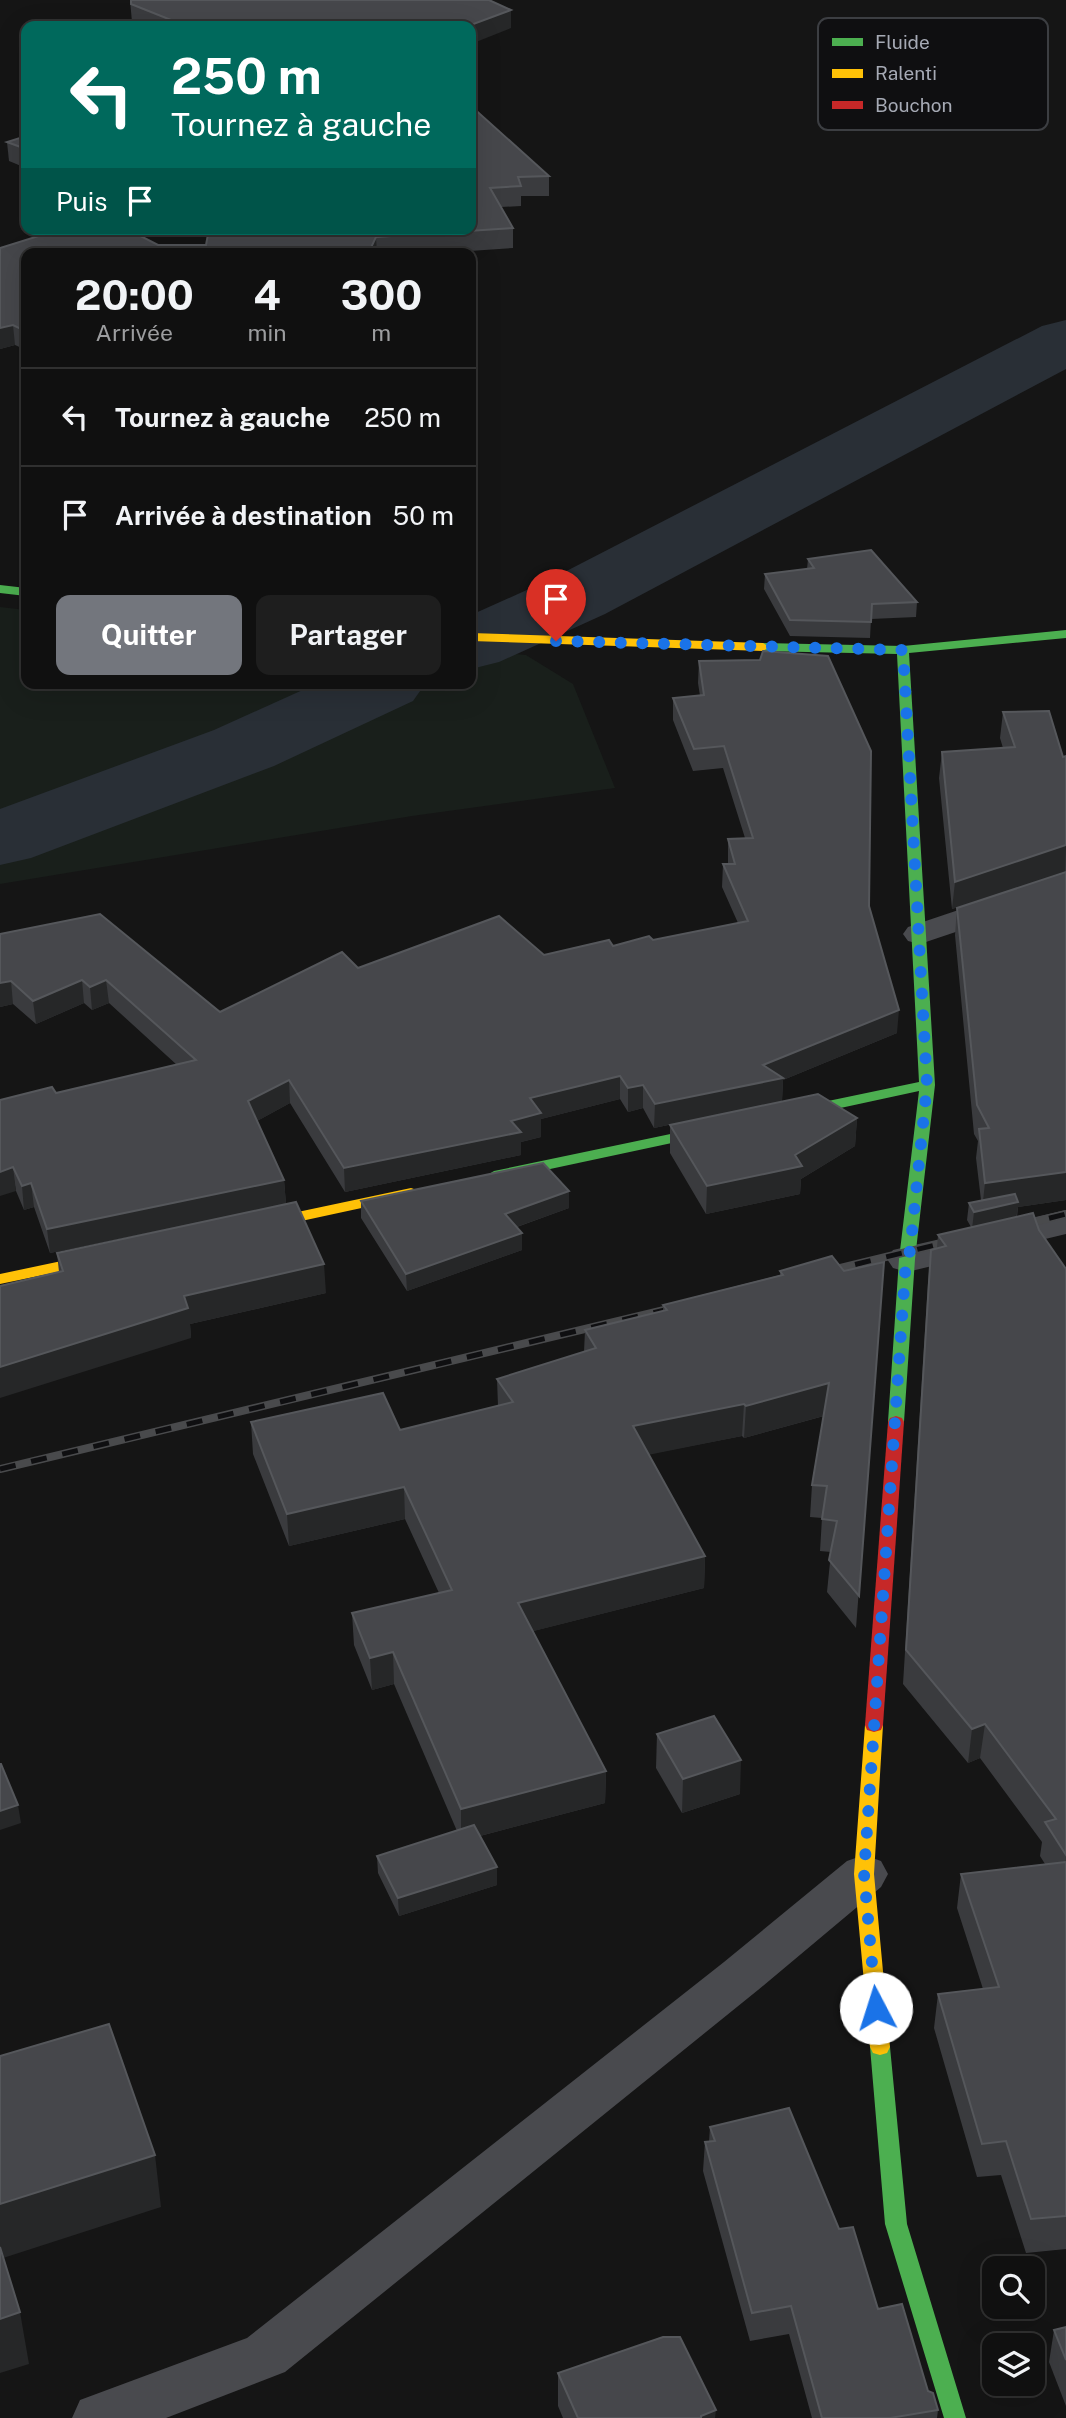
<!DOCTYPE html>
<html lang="fr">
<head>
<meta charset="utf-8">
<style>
	:root { --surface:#101010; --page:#1e1e1e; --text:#f1f3f6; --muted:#9c9d9f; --line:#303030; --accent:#73767d }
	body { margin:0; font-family:"Public Sans",sans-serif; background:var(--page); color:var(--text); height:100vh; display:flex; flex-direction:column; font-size:26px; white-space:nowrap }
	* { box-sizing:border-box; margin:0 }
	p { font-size:23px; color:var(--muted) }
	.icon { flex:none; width:38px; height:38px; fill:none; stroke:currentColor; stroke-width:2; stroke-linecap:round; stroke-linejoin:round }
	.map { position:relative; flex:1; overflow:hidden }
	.details { position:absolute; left:21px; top:248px; width:455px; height:441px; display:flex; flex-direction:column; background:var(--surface); border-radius:14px; box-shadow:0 7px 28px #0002,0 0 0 2px var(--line) }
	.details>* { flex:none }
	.guide { position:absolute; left:21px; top:21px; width:455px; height:214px; border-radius:14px; box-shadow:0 7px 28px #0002,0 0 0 2px var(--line); background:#00695c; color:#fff; overflow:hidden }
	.buttons { position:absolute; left:982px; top:2256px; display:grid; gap:14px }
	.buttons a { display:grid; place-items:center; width:63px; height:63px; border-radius:14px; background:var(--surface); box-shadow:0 7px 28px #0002,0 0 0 2px var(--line); font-size:35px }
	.pin { position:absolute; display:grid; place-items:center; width:60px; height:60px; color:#fff; margin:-72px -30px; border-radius:50% 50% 50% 0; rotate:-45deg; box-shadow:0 0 7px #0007 }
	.pin .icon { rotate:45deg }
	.me { position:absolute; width:77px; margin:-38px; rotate:355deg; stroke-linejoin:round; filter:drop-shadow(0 0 5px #0008) }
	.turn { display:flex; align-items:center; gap:24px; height:147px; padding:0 35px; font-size:32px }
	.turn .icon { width:91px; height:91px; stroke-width:2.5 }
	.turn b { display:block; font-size:49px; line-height:60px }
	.then { display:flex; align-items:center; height:66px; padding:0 35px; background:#0003; gap:14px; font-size:26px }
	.eta { display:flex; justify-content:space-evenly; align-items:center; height:119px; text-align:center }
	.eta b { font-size:42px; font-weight:700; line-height:49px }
	.button { display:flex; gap:14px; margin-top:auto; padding:14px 35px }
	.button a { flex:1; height:80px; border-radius:14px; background:var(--accent); color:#fff; font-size:28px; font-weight:700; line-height:80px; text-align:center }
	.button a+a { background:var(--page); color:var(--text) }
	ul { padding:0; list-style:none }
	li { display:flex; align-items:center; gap:21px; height:98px; padding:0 35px; border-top:2px solid var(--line) }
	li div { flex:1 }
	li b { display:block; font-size:26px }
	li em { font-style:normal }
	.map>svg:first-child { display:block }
</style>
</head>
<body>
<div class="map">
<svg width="1066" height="2418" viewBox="0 0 1066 2418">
	<rect width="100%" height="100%" fill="#151515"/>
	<!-- green -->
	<path fill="#191f1b" d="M0,607L26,610V684H471V650L526,655L573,684L615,788L412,816L0,884Z"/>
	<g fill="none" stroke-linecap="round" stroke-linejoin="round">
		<!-- river -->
		<g fill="#292f36" fill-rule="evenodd">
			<path d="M1066,320V369L605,614L499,662L471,669V615L549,580L1042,326Z"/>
			<path d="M316,684H425L413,701L274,766L31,858L0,865V809L214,730Z"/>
		</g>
		<!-- street -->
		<g fill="#494a4e" fill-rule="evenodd">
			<path d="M1066,874V895L920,944L908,941L903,934L908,927Z"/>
			<path d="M1066,1210V1234L907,1272L893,1268L887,1259L893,1250Z"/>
			<path d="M864,1855L881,1861L888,1874L881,1887L758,1990L285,2372L166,2418H72L80,2400L247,2338L724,1962L847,1861Z"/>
		</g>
		<!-- fast -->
		<g fill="#4caf50" fill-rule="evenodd">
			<path d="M0,585L26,588V596L0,593Z"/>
			<path d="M1066,630V638L909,653L935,1085L915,1259L904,1422L902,1426H890L888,1422L899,1259L919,1091L785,1120L777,1115L785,1110L919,1082L897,654L763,651L757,647L763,643L903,646Z"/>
			<path d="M723,1123L728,1125L731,1128L728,1131L494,1181L486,1176L494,1171Z"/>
			<path d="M880,2039L887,2041L890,2047L907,2224L966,2418H944L885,2224L870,2047L873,2041Z"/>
		</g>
		<!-- slow -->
		<g fill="#ffc107" fill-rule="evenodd">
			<path d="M471,633L763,643L769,647L763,651L471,641Z"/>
			<path d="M411,1188L417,1190L419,1193L417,1196L251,1232L243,1227L251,1222Z"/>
			<path d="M109,1251L117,1256L115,1260L0,1284V1274Z"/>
			<path d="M874,1718L881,1720L883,1725L874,1874L890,2047L887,2053L880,2055L873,2053L870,2047L854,1874L865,1725L867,1720Z"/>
		</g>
		<!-- jam -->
		<path fill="#c62828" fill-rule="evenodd" d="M896,1416L902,1418L904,1422L883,1725L881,1730L874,1732L867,1730L865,1725L888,1422L890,1418Z"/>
		<!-- rail casing -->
		<g stroke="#494a4c" stroke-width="8">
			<g id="rail">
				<path d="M1018,1226L1066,1214"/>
				<path d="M824,1272L956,1240"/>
				<path d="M0,1469L681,1306"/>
			</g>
		</g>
		<!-- rail -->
		<use href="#rail" stroke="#0f0f11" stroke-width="5" stroke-dasharray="16" stroke-linecap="butt"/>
	</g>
	<!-- wall -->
	<g fill="#3a3b3e">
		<path d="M130,0L511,28L471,26H142L132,22Z"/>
		<path d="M471,106L549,176V196H521V206L501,207L513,228V248L426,254H26V350L15,345L0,349V248L206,245Z"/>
		<path d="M26,136V168L9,161L7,142Z"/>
		<path d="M808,559L917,602L916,617L871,619L870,638L790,636L764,589L765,574L807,569Z"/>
		<path d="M699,661L869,906L897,1033L783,1080L782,1101L654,1128L643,1108L628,1112L620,1099L541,1119V1137L521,1142V1155L345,1192L290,1103L257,1121L284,1180L286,1204L50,1253L34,1207L24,1210L16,1191L0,1100L56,1093L177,1065L109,1003L92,1010L84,1003L36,1024L13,1004L0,1007V934L220,1012L358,968L544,955L653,940L738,923L722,887L723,864H728V839L745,838L723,768L693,771L673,720V698L700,696L698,683Z"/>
		<path d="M1003,712L1063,757L1066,756V1200L1018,1207L1017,1217L1039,1230L1066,1269V2249L1026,2253L1001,2175L977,2177L934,2028L938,1994L983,1989L957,1908L961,1874L1045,1864L1040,1856L1042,1842L980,1758L968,1763L903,1684L928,1283L931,1250L937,1248L938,1235L971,1227L967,1220L969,1203L981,1200L976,1158L978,1141L974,1134L955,935L957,908L1065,872L952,909L939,778L942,752L1003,748L1000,738Z"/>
		<path d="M857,1118L855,1146L801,1179L800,1194L706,1214L670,1153V1125Z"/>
		<path d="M361,1201L569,1208L517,1227L522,1250L407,1291L361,1218Z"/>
		<path d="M57,1253L326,1293L190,1324L191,1338L59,1272Z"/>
		<path d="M884,1262L856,1628L827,1592L831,1552L820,1551L822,1518L810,1517L812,1485L824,1416L744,1438L742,1436L649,1454L705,1556L704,1588L533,1631L606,1771L605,1803L480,1836L497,1867V1885L399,1916L378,1873L377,1856L457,1831L394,1684L372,1690L354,1645L352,1613L439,1593L405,1519L289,1546L253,1454L251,1422L400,1430L498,1406L497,1379L584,1352L585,1330L663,1311V1305L780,1275V1271H844Z"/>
		<path d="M657,1734L740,1794L682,1813L656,1768Z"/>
		<path d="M710,2127L839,2229L878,2309L938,2410L937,2418H812L789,2334L750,2341L703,2171L705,2142H709Z"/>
		<path d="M1066,2327V2406L1049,2362L1054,2330Z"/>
		<path d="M558,2373L715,2418H563L558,2406Z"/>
	</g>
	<!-- shaded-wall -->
	<g fill="#262728">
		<path d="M511,10V28L471,44V26H468Z"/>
		<path d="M376,237L377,254H368Z"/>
		<path d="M13,325L15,345L0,349V328Z"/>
		<path d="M26,329V350L23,330Z"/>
		<path d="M1066,845L1065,872L952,909L955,882Z"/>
		<path d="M82,980L84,1003L36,1024L33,1001Z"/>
		<path d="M106,980L109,1003L92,1010L90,987Z"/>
		<path d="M11,981L13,1004L0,1007V983Z"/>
		<path d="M899,1010L897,1033L783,1080L782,1101L654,1128L655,1104L763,1065Z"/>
		<path d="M620,1076V1099L541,1119V1137L521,1142V1155L345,1192L344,1168L511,1121L530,1098Z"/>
		<path d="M289,1080L290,1103L250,1125L248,1101Z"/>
		<path d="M643,1085V1108L628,1112V1088Z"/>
		<path d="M857,1118L855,1146L801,1179L800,1194L706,1214L707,1186L795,1155Z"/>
		<path d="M13,1167L16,1191L0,1196V1172Z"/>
		<path d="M1066,1172V1200L1018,1207L1016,1219L972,1229L974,1212L982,1210L985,1183Z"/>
		<path d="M284,1180L286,1204L50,1253L47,1229Z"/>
		<path d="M31,1183L34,1207L24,1210L22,1186Z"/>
		<path d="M569,1191V1208L505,1231V1214Z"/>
		<path d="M522,1233V1250L407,1291L406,1274Z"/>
		<path d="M324,1264L326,1293L190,1324L191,1338L0,1398V1367L184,1296Z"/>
		<path d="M829,1383L827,1415L744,1438L746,1406Z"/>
		<path d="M744,1404L742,1436L633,1458V1426Z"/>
		<path d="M404,1487L405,1519L289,1546L287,1514Z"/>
		<path d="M705,1556L704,1588L518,1635V1603Z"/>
		<path d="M393,1652L394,1684L372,1690L370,1658Z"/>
		<path d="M985,1724L980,1758L968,1763L972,1729Z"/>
		<path d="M741,1760L740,1794L682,1813L683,1779Z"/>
		<path d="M606,1771L605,1803L461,1841V1809Z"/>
		<path d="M18,1805L21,1823L0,1830V1811Z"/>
		<path d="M497,1867V1885L399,1916L398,1898Z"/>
		<path d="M155,2155L161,2207L0,2259V2204Z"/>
		<path d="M20,2312L29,2364L0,2373V2319Z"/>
		<path d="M716,2410L715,2418H700L701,2416Z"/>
	</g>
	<!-- building -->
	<g fill="#46474b" stroke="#55575b" stroke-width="2">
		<path d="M131,0H489L511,10L468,26H186L131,4Z"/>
		<path d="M471,106L549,176L518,177L521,186L490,188L513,228L376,237L368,254H26V329L23,330L13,325L0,328V248L61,229H127L158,245H206L209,229H471Z"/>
		<path d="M26,136V149L7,142Z"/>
		<path d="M871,550L917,602L872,604L871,622L790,620L765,574L814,568L808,559Z"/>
		<path d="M763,651L828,656L871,751L869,906L899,1010L763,1065L783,1078L655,1104L643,1085L628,1088L620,1076L530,1098L541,1113L511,1121L521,1132L344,1168L289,1080L248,1101L284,1180L47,1229L31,1183L22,1186L13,1167L0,1172V1100L52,1087L56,1093L196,1060L106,980L90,987L82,980L33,1001L11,981L0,983V934L100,914L220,1012L342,952L358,968L499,916L544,955L609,940L613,946L649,936L653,940L748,921L723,864H735L728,839L753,838L724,746L694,749L673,698L704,695L699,661L760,660Z"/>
		<path d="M1049,711L1063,757L1066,756V845L955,882L942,752L1015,747L1003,712Z"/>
		<path d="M1066,872V1172L985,1183L979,1129L989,1128L977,1105L957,908Z"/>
		<path d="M818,1094L857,1118L795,1155L802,1166L707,1186L670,1125Z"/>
		<path d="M543,1163L569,1191L505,1214L522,1233L406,1274L361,1201Z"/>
		<path d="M1015,1194L1018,1202L974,1212L969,1203Z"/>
		<path d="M296,1202L324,1264L184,1296L188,1308L0,1367V1286L63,1271L57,1253Z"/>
		<path d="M1033,1213L1039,1230L1066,1269V1855L1045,1822L1056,1819L985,1724L972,1729L906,1650L931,1250L946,1246L938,1235Z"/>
		<path d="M832,1256L844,1271L884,1262L859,1596L829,1560L837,1521L822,1519L827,1486L812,1485L829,1383L746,1406L744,1404L633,1426L705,1556L518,1603L606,1771L461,1809L393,1652L370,1658L352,1613L452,1590L404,1487L287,1514L251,1422L383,1393L400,1430L513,1402L497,1379L596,1348L585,1330L667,1310L663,1305L783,1275L780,1271Z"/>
		<path d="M714,1716L741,1760L683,1779L657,1734Z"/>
		<path d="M0,1764H1L18,1805L0,1811Z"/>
		<path d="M474,1825L497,1867L398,1898L377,1856Z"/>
		<path d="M1066,1862V2216L1031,2219L1006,2141L982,2144L938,1994L999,1987L961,1874Z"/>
		<path d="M109,2024L155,2155L0,2204V2056Z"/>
		<path d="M789,2108L839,2229L853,2227L878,2309L902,2304L928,2391L933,2393L938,2410L890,2418H822L791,2306L752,2313L705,2142L715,2141L710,2127Z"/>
		<path d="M0,2247L20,2312L0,2319Z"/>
		<path d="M1066,2327V2360L1054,2330Z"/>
		<path d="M663,2337H680L716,2410L701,2416V2418H578L558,2373Z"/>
	</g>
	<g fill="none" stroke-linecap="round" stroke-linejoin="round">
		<!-- route -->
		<path stroke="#1a73e8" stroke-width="12" stroke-dasharray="0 21.6" d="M556,641L903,650L927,1085L910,1251L906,1259L864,1874L876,2008"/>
	</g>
	<!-- legend -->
	<rect x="818" y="18" width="230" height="112" rx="10" fill="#0f0f11" stroke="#3c3e42" stroke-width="2"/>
	<rect x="832" y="38" width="31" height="8" fill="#4caf50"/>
	<rect x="832" y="69" width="31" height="9" fill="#ffc107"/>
	<rect x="832" y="101" width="31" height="8" fill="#c62828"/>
	<g font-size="19" fill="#a6aab5">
		<text x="875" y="49">Fluide</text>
		<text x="875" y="80">Ralenti</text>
		<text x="875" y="112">Bouchon</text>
	</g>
</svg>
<div class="buttons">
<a><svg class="icon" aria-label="search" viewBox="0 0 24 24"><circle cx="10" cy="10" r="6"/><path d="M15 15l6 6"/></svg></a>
<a><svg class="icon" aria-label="layers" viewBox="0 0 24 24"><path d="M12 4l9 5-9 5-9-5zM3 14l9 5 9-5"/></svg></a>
</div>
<div class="pin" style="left:556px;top:641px;background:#d93025"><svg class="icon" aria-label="arrive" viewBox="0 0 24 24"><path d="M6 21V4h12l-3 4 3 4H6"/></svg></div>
<svg class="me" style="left:876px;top:2008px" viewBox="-20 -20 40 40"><circle r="19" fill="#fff"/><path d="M0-13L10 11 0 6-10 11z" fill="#1a73e8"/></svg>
<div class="guide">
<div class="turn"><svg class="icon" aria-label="left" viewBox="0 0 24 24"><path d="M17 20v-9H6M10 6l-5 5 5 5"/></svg><div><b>250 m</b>Tournez à gauche</div></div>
<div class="then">Puis<svg class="icon" aria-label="arrive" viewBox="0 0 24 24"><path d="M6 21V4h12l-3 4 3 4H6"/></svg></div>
</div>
<section class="details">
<div class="eta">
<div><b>20:00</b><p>Arrivée</p></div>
<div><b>4</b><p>min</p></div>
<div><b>300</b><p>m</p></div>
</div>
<ul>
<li><svg class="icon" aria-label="left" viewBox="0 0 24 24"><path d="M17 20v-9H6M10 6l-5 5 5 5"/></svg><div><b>Tournez à gauche</b></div><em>250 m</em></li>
<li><svg class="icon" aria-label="arrive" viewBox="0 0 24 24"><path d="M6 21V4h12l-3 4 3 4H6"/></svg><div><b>Arrivée à destination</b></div><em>50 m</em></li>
</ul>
<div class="button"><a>Quitter</a><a>Partager</a></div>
</section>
</div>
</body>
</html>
